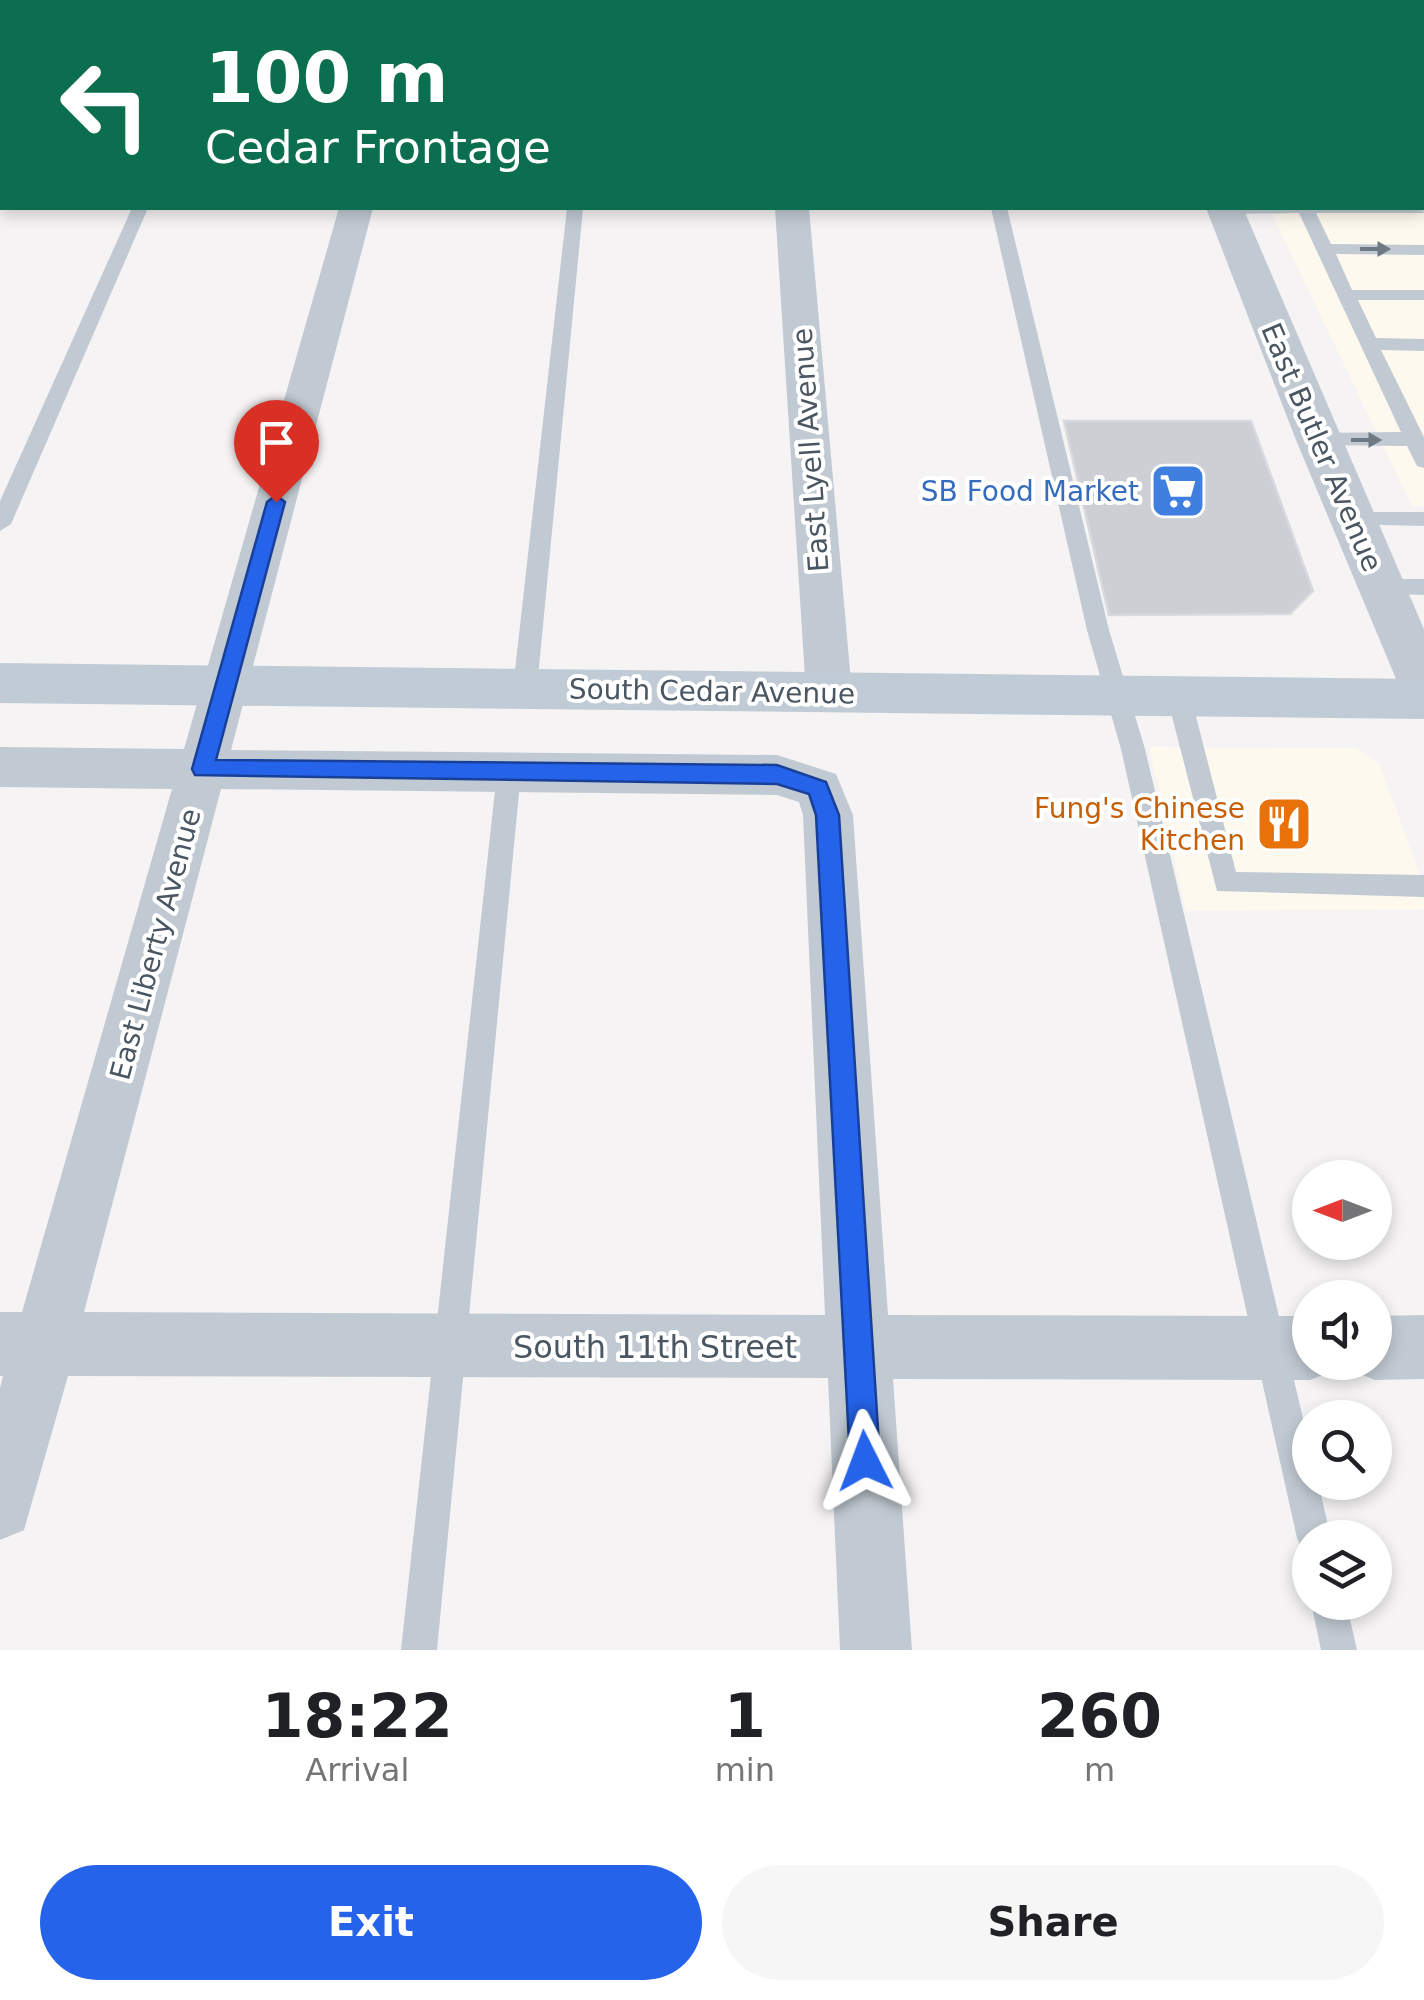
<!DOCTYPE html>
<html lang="en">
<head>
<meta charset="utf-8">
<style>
	:root { --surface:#fff; --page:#f6f6f6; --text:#202124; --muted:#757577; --accent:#2563eb }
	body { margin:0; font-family:"DejaVu Sans",sans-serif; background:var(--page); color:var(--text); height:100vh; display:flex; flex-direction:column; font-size:38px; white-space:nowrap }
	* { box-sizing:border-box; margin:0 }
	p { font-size:32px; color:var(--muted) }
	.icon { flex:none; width:55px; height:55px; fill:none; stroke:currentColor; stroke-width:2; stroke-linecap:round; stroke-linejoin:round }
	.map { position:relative; height:1650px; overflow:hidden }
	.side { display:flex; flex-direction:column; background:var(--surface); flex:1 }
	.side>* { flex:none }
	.top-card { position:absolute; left:0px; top:0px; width:1425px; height:210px; box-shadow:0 5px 15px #0003; background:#0b6e4f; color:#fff; overflow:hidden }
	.needle { width:65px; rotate:270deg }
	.controls { position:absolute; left:1292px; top:1160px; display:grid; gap:20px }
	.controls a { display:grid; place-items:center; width:100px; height:100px; border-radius:50%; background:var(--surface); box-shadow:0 5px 15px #0003; font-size:50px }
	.pin { position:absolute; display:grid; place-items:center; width:85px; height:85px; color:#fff; margin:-102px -42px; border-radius:50% 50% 50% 0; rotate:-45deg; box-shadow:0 0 10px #0007 }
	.pin .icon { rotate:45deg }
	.me { position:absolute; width:110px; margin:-55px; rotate:357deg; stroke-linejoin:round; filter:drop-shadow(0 0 8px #0008) }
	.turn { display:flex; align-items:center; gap:35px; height:210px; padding:0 40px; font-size:45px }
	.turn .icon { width:130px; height:130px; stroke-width:2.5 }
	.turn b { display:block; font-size:70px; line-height:85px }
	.eta { display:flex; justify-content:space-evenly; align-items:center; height:170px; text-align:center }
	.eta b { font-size:60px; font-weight:700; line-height:70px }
	.cta { display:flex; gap:20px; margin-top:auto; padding:20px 40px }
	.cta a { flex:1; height:115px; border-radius:60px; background:var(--accent); color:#fff; font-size:40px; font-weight:700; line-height:115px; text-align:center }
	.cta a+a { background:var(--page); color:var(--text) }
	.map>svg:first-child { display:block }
</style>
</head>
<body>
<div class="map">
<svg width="1424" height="1650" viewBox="0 0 1424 1650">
	<rect width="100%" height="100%" fill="#f5f3f3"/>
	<!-- commercial -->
	<g fill="#fdf9ef">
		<path d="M1424,182V506H1412L1269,208H1422Z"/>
		<path d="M1149,747L1355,748L1379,763L1424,886V909L1186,911Z"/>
	</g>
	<!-- building -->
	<path fill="#cdcfd5" stroke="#d7d9de" stroke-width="2.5" d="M1064,421H1251L1313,591L1290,614L1109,615Z"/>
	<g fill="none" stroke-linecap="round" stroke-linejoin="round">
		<!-- service -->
		<g fill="#c1cad2" fill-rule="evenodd">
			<rect x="589" y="0" width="14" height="2"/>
			<rect x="948" y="0" width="14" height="2"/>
			<rect x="0" y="165" width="2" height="10"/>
			<path d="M1422,203L1424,213H1316L1331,244L1424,245V255L1336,254L1352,290H1424V300H1358L1376,338L1424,339V351L1381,350L1424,437V468L1417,466L1407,446L1311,445V435L1318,433L1401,432L1299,213L1225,214L1217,209L1422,208Z"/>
			<path d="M132,208H148L11,524L0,531V501Z"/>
			<path d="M567,208H583L537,688L525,697L513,688Z"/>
			<path d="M991,208H1007L1109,630L1145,749L1310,1448V1482H1318L1331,1538H1310V1554L1302,1550L1297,1538L1121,749L1087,630Z"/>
			<path d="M1351,512H1424V526L1344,524L1341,519Z"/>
			<path d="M1380,579H1424V595L1372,593L1369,587L1372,581Z"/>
			<path d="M1179,688L1191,697L1236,872L1424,875V897L1217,891L1167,697Z"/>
			<path d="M509,762L518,765L521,772L437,1650H401L497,772L500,765Z"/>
			<path d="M1311,1602H1346L1357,1650H1321Z"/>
		</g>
		<!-- minor -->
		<g fill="#c1cad2" fill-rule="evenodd">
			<rect x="398" y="0" width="28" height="2"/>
			<rect x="762" y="0" width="28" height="2"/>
			<path d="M339,208H373L231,750L777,755L836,774L853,815L888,1315L1310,1316V1362H1336L1333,1371L1310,1380L893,1379L912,1650H840L828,1378L68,1376L24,1530L0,1540V1388L3,1376H0V1312H22L172,789L0,787V747L184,749ZM221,789L777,795L799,802L803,815L825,1315L84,1312Z"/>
			<path d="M775,208H809L852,693L845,706L829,711L813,706L806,693Z"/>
			<path d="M1424,1315V1379L1375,1380L1352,1371L1349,1362H1375V1316Z"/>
		</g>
		<!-- tertiary -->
		<g fill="#c1cad2" fill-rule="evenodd">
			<path d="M1125,0H1157L1158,2H1127Z"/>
			<path d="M1206,208H1243L1424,629V706L1406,700L1399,686L1296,440Z"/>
		</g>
		<!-- secondary -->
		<path fill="#c1cbd6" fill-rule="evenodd" d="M0,663L1424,679V719L0,703Z"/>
	</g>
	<!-- one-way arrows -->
	<defs><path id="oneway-solid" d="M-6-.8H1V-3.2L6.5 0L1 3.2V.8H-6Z" transform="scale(2.5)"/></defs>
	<g fill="#6e7983">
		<use href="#oneway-solid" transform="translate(1375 249)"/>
		<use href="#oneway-solid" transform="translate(1366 440)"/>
	</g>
	<!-- route -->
	<path fill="#2563eb" stroke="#184099" stroke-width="2.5" d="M276,495L285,502L216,760L777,765L826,782L839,815L880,1461L876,1472L865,1476L854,1472L850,1461L816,815L809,794L777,784L195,775L192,769L267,502Z"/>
	<!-- icons -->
	<defs>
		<g id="supermarket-square" transform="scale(2.875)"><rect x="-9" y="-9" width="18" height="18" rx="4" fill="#3f7fe0" stroke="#fff"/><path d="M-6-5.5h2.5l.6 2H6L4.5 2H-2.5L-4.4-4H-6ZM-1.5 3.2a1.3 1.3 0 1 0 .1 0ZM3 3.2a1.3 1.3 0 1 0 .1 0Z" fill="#fff"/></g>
		<g id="restaurant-square" transform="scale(2.875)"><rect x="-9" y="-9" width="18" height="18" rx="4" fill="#e8710a" stroke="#fff"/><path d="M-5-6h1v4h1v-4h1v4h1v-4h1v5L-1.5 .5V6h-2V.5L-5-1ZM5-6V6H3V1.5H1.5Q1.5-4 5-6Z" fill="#fff"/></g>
	</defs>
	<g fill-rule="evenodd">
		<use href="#supermarket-square" x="1178" y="491"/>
		<use href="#restaurant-square" x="1284" y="824"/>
	</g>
	<g text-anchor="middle" stroke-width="8" stroke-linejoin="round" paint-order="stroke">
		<!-- street labels -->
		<g font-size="28" fill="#4a5661" stroke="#fff">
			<text transform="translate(1322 447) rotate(67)" y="10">East Butler Avenue</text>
			<text transform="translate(810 450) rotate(-94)" y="10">East Lyell Avenue</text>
			<text transform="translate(712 691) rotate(1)" y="10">South Cedar Avenue</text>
			<text transform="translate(155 944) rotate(-75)" y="10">East Liberty Avenue</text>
		</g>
		<!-- shop labels -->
		<g font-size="28" fill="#366cbe" stroke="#fff" text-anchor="end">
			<text x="1139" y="501">SB Food Market</text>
		</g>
		<!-- food labels -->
		<g font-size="28" fill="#c56008" stroke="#fff" text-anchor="end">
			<text x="1245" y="818">Fung's Chinese<tspan x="1245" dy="32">Kitchen</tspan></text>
		</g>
		<!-- near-street labels -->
		<g font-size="32" fill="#4a5661" stroke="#fff">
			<text x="655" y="1358">South 11th Street</text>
		</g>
	</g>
</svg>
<div class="controls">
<a><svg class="needle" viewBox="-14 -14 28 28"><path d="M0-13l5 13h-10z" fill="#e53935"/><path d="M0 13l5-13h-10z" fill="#757577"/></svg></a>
<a><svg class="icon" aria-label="sound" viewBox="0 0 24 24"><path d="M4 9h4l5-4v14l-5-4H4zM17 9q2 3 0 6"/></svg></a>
<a><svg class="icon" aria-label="search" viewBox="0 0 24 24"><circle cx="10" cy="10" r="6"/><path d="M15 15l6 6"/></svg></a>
<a><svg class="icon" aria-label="layers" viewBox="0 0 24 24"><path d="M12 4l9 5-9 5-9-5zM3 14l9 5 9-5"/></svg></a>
</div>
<div class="pin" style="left:276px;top:502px;background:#d93025"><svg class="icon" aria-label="arrive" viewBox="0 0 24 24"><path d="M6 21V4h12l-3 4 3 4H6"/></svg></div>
<svg class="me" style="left:865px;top:1461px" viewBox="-20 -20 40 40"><path d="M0-17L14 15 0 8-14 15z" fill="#2563eb" stroke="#fff" stroke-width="4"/></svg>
<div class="top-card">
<div class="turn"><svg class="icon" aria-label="left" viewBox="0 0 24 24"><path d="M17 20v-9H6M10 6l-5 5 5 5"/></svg><div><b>100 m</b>Cedar Frontage</div></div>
</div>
</div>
<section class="side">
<div class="eta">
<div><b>18:22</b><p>Arrival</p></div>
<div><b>1</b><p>min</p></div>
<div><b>260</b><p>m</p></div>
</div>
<div class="cta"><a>Exit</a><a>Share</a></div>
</section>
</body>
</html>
